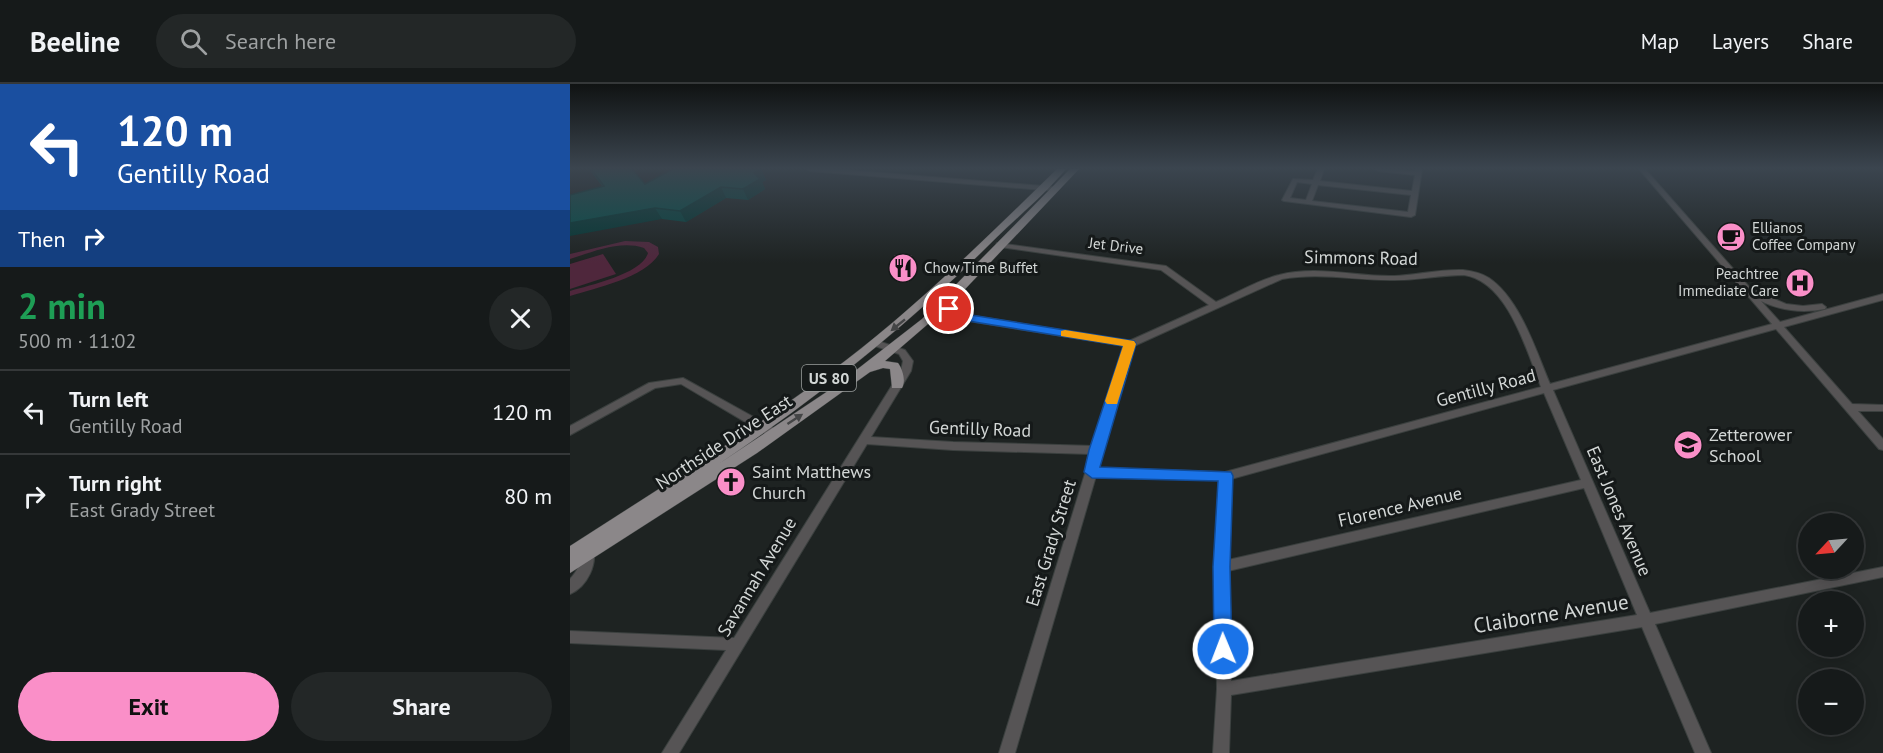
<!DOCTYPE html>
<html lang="en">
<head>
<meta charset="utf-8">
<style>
	:root { --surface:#161a1a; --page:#232727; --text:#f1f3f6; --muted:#9ea1a2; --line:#353839; --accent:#fa8fc8 }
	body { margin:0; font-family:"PT Sans",sans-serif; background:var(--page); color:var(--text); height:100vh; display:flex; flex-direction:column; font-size:22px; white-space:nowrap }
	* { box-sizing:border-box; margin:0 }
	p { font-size:20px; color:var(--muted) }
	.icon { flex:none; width:33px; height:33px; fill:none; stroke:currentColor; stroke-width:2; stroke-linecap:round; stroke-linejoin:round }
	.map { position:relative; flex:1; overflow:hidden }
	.details { display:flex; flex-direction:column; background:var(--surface); width:570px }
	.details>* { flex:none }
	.banner { background:#1a4fa0; color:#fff; overflow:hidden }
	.needle { width:39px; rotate:244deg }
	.controls { position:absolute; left:1228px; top:429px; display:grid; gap:12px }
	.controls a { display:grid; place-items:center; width:66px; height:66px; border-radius:50%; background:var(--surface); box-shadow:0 3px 15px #0003,0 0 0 2px var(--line); font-size:30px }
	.pin { position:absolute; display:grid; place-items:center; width:51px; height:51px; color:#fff; margin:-26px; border:3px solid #fff; border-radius:50%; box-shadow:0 2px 6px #0007 }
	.me { position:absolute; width:66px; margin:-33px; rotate:359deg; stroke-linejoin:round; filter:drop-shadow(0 0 4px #0008) }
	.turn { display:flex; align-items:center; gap:21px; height:126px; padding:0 18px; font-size:27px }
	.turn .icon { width:78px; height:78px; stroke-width:2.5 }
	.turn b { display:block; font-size:42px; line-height:51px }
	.then { display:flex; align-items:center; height:57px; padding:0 18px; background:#0003; gap:12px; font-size:22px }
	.round { display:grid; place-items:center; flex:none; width:63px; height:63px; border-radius:32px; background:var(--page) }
	.overview { display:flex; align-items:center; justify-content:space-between; height:102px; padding:0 18px }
	h1 { font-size:36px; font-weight:700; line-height:45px; color:#1e9e55 }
	.cta { display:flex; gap:12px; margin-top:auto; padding:12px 18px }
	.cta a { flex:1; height:69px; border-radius:36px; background:var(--accent); color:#111; font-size:24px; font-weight:700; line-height:69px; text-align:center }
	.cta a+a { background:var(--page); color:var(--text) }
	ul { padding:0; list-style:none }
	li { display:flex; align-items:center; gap:18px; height:84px; padding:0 18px; border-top:2px solid var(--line) }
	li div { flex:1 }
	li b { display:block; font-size:22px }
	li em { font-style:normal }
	header { display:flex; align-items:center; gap:36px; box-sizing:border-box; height:84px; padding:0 30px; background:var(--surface); border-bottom:2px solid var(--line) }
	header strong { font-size:28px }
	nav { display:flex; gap:33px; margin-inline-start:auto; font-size:21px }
	.search { width:420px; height:54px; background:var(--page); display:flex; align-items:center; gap:15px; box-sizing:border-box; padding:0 21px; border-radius:33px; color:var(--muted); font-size:22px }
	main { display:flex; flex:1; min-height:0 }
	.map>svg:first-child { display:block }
</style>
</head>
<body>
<header>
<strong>Beeline</strong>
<div class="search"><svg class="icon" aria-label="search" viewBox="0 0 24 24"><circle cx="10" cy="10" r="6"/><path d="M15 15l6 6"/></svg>Search here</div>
<nav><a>Map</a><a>Layers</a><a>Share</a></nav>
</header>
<main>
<section class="details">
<div class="banner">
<div class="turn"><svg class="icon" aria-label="left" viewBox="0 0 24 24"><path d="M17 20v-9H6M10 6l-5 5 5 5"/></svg><div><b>120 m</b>Gentilly Road</div></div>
<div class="then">Then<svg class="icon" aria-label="right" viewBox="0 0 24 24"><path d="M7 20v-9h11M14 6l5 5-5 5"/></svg></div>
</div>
<div class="overview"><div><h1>2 min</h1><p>500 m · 11:02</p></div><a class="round"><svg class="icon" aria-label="close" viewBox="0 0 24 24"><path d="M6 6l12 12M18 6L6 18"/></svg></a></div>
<ul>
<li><svg class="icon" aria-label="left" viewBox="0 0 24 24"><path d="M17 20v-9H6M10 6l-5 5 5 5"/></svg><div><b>Turn left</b><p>Gentilly Road</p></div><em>120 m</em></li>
<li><svg class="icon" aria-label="right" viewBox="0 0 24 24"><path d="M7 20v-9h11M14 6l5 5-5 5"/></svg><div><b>Turn right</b><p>East Grady Street</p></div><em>80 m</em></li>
</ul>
<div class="cta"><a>Exit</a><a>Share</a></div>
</section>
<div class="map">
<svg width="1313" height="669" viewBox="0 0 1313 669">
	<rect width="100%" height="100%" fill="#1e2322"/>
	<!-- green -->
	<g fill="#4f273c">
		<path d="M55,157L79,158L88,163L89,170C75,194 25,204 0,212V207C20,201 72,190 78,169L74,164C50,156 23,168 0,175V170Z"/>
		<path d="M33,170L46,190L0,205V180Z"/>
	</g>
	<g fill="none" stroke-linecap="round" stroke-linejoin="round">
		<!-- minor casing -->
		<g stroke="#3b403f" stroke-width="2">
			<g id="minor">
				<path d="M237,85H264L486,103L489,105L486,107L240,87Z"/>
				<path d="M748,85H754L750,97L842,107L845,91L808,87L805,85L845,87L846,85H852L845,131L841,133L714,117L712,116L723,95L743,96ZM727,98L742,100L736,116L720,114ZM748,101L841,111L838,128L742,117Z"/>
				<path d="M1069,85H1075L1181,205L1216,220L1233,222L1252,220L1256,223L1255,225C1233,229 1211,227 1191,217L1210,238L1313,210V216L1214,243L1282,320L1313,321V327H1288L1313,355V366L1309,365L1206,245L983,306L1080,529L1313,483V493L1085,540L1141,669H1125L1072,543L661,611L659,669H643L647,605L645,483L649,396L526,392L445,669H429L521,370L383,366L297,360L109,669H92L156,566L0,559V547L164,554L331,287L333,277L329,270L302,261L300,259L302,257H308L335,266L343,277L341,287L301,353L383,358L524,362L555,262L392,236L374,235L356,240L353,239V235L374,229L392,230L559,257L639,221L591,186L430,163L426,161L427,159L596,182L646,218C667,209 688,196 709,191C747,181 786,193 824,192C847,191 870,185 893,186C902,187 911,189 919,194C950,215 966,267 980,300L1202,240ZM894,191C938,197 957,268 971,303L655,388L528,384L564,262L712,195C748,188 783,196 820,196C845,197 869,191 894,191ZM974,309L1011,396L658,476L661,395ZM1014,404L1067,531L661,597L658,487Z"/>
				<path d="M113,294L207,346L208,349L207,352H199L111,300L85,304L0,351V342L79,299Z"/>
				<path d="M18,460L22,461C29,479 17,503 0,510V495C14,479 7,478 14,461Z"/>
			</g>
		</g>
		<!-- major casing -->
		<g stroke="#3b403f" stroke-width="1">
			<path id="major" d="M487,85H496C476,109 451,130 428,152C343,237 250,312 150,379L267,301L352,235L500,85H509L380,221L315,277L328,279C333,286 336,297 332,304H322L320,285L313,284L300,288L187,369L0,489V462C93,402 187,344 275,277C351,219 419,151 487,85Z"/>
		</g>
		<!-- minor -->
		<use href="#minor" fill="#565455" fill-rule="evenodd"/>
		<!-- major -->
		<use href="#major" fill="#8b8789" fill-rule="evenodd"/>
	</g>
	<!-- wall -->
	<path fill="#034440" d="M19,85H62L75,100L191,85L196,96L192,98L195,105L178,116L156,114L116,138L92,135L32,102Z"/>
	<!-- shaded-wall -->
	<g fill="#033734">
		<path d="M191,85L196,96L192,98L195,105L178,116L173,105L184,89Z"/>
		<path d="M151,103L156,114L116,138L110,127Z"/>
		<path d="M85,124L92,135L0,152V139Z"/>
	</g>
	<!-- building -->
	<path fill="#044f4a" stroke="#033734" stroke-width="1.5" d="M21,85H62L75,100L103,85H191L184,89L190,95L173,105L151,103L110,127L85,124L0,139V111L34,102Z"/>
	<!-- one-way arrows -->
	<defs><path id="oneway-solid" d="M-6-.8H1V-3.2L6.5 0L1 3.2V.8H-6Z" transform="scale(1.5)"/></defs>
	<g fill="#444546">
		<use href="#oneway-solid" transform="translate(328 241) rotate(141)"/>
		<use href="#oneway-solid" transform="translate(225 335) rotate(-33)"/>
	</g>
	<!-- sky -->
	<linearGradient id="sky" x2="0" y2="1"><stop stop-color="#101313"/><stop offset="0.47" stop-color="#3b454f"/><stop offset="1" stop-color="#3b454f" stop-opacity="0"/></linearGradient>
	<rect width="1313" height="179" fill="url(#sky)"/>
	<!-- route -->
	<path fill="#1a73e8" stroke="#114b97" stroke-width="1.5" d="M379,222L395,230L564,257L566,260L530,383L661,388L663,392L660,483L662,565L660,570L653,573L647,570L644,565L643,483L648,397L522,394L514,388L519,366L553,262L392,236L375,228L374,225Z"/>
	<!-- slow -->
	<path fill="#f59e0b" d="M495,246L564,257L566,260L547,320H537L535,317L553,262L491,252V247Z"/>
	<!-- icons -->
	<defs>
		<g id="cafe-disc" transform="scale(1.5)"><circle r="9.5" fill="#fa8fc8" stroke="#151919"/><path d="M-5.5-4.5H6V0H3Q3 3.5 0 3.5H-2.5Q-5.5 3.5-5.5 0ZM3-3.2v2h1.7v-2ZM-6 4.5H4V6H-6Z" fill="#111"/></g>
		<g id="restaurant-disc" transform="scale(1.5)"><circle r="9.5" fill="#fa8fc8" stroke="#151919"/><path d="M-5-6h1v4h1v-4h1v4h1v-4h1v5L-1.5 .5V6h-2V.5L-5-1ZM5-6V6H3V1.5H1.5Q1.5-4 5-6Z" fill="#111"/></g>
		<g id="hospital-disc" transform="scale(1.5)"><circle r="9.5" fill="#fa8fc8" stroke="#151919"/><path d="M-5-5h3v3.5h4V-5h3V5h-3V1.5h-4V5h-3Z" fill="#111"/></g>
		<g id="school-disc" transform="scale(1.5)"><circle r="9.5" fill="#fa8fc8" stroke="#151919"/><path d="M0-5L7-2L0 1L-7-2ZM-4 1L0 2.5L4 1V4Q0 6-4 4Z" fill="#111"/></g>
		<g id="church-disc" transform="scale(1.5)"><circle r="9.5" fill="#fa8fc8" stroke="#151919"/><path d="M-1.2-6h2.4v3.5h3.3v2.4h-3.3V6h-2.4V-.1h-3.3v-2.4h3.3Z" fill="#111"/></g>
	</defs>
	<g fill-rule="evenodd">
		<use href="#cafe-disc" x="1161" y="153"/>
		<use href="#restaurant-disc" x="333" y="184"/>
		<use href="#hospital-disc" x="1230" y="199"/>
		<use href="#school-disc" x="1118" y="361"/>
		<use href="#church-disc" x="161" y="398"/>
	</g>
	<g text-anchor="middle" stroke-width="6" stroke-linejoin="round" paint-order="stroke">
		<!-- far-poi labels -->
		<g font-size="15" fill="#d3d7d6" stroke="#151919" text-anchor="start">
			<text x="1182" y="149">Ellianos<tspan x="1182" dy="17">Coffee Company</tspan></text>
			<text x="354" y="189">Chow Time Buffet</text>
			<text x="1209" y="195" text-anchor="end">Peachtree<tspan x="1209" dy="17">Immediate Care</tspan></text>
		</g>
		<!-- far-street labels -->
		<g font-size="15" fill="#d3d7d6" stroke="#151919">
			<text transform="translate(546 162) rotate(7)" y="5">Jet Drive</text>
		</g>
		<!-- shield labels -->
		<rect fill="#151919" stroke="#9a9e9d" stroke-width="1.5" x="232" y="281" width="54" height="26" rx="4.5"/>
		<g font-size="16" font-weight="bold" fill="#d3d7d6">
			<text x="259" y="300">US 80</text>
		</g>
		<!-- street labels -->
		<g font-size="18" fill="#d3d7d6" stroke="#151919">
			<text transform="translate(791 174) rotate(1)" y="6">Simmons Road</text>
			<text transform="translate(916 304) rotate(-15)" y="6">Gentilly Road</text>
			<text transform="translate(410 345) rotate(2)" y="6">Gentilly Road</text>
			<text transform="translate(154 358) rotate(-33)" y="6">Northside Drive East</text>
			<text transform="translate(830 423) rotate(-13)" y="6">Florence Avenue</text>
			<text transform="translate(1049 427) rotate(67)" y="6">East Jones Avenue</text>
			<text transform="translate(481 459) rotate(-73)" y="6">East Grady Street</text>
			<text transform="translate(187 493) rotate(-59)" y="6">Savannah Avenue</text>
		</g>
		<!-- poi labels -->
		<g font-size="18" fill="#d3d7d6" stroke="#151919" text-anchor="start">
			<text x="1139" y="357">Zetterower<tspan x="1139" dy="21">School</tspan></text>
			<text x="182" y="394">Saint Matthews<tspan x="182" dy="21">Church</tspan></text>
		</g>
		<!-- near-street labels -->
		<g font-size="21" fill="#d3d7d6" stroke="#151919">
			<text transform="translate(981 530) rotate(-9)" y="7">Claiborne Avenue</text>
		</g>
	</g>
</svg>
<div class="controls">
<a><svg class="needle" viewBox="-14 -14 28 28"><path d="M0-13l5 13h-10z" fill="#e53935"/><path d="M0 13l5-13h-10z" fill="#9ea1a2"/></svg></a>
<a>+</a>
<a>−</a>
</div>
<div class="pin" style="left:379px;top:225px;background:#d93025"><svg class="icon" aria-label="arrive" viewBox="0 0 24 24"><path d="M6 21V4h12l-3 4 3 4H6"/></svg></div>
<svg class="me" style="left:653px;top:565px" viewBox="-20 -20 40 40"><circle r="17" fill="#1a73e8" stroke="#fff" stroke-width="3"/><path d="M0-11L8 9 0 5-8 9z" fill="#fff"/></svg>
</div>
</main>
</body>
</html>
